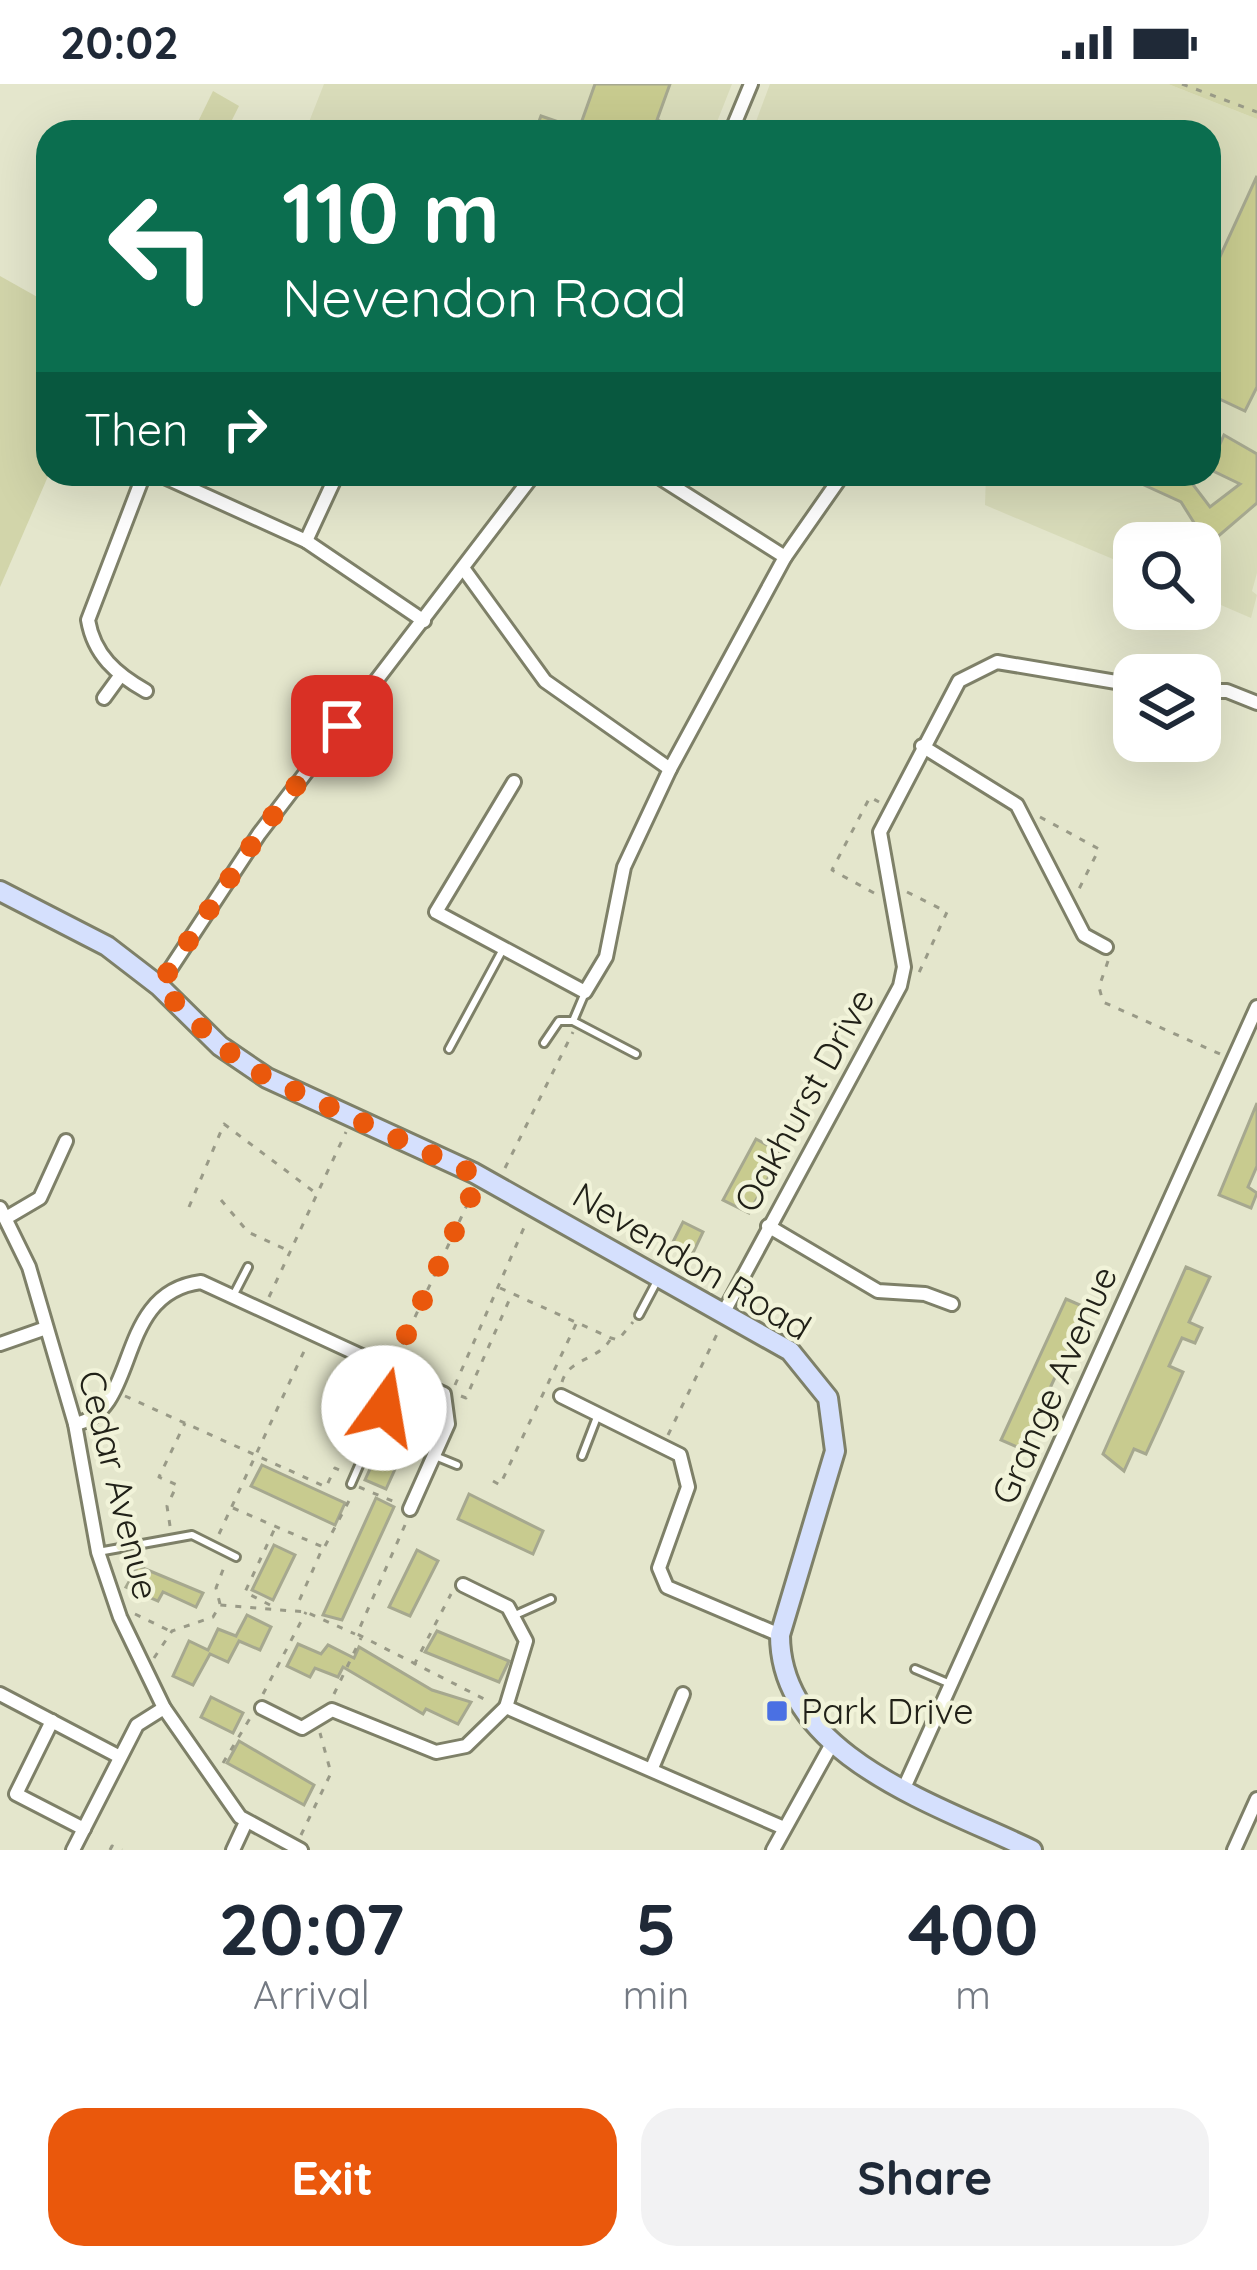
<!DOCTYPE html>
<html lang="en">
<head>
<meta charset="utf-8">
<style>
	:root { --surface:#fff; --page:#f2f2f3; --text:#1f2937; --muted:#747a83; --accent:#ea580c }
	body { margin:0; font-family:Quicksand,sans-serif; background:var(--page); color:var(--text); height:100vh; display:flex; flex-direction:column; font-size:45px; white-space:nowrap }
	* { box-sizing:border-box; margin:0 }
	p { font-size:39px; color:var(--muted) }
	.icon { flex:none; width:66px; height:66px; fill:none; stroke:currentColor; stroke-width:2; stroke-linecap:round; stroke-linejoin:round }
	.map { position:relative; height:1766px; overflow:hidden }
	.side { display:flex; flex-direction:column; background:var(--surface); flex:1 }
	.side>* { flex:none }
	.hud { position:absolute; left:36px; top:36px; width:1185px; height:366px; border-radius:36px; box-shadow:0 12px 48px #0002; background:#0b6e4f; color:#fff; overflow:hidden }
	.tools { position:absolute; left:1113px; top:438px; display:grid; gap:24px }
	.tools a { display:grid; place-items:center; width:108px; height:108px; border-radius:24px; background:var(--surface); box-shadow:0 12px 48px #0002; font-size:60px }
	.pin { position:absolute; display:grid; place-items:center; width:102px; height:102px; color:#fff; margin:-51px; border-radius:24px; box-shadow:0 6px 18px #0006 }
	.me { position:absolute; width:132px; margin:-66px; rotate:13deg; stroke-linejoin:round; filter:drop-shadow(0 0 9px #0008) }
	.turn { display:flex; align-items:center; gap:42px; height:252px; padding:0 48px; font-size:54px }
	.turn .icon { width:156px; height:156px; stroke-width:2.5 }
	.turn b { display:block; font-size:84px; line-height:102px }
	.then { display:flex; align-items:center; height:114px; padding:0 48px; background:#0003; gap:24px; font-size:45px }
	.eta { display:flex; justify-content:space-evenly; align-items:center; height:204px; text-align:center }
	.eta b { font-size:72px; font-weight:700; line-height:84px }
	.button { display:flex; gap:24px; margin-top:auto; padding:24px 48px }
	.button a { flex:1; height:138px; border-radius:36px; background:var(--accent); color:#fff; font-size:48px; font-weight:700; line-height:138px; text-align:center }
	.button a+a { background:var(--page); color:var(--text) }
	.status { display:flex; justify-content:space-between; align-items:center; height:84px; padding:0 60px; background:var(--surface); direction:ltr }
	.status svg { height:33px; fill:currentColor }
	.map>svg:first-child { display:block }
</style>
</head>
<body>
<div class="status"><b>20:02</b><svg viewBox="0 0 49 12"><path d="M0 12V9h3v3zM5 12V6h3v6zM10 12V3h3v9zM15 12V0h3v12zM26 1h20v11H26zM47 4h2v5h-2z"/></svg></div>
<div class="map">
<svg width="1257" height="1766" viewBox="0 0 1257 1766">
	<rect width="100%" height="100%" fill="#e4e6cc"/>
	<!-- built -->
	<g fill="#d9dcba">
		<path d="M324,0H732L713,48H305Z"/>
		<path d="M770,0H1168L1257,35V489L1252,507L1257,511L1251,534L1200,512V459H1134V484L985,421L986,390H1209V48H752Z"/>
	</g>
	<!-- green -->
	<g fill="#d2d5aa">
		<path d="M1168,0H1257V35Z"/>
		<path d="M213,7L239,22L226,48H193Z"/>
		<path d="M0,192L48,219L49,390L0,503Z"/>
	</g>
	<!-- building -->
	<g fill="#c8cb8f" stroke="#a6a88f" stroke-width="3">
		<path d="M595,0H670L657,36L686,48H535L541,32L579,45Z"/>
		<path d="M1257,92V303L1245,327L1209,310V173L1218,177Z"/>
		<path d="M1224,351L1257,370V419L1208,461L1181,418L1120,390H1185L1210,423L1240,400L1209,385Z"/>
		<path d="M1257,1019V1082L1248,1103L1257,1109L1251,1124L1219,1111Z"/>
		<path d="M756,1055L782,1069L749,1129L723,1116Z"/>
		<path d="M683,1138L703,1148L693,1169L673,1158Z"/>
		<path d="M1186,1183L1210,1193L1189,1238L1202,1244L1195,1259L1182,1254L1169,1282L1183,1288L1163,1333L1146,1370L1134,1365L1124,1387L1103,1370Z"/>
		<path d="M1066,1215L1087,1224L1022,1365L1001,1356Z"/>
		<path d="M400,1319L421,1328L386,1405L365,1396Z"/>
		<path d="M262,1381L345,1419L335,1441L251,1402Z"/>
		<path d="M469,1410L543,1447L533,1470L458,1435Z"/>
		<path d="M376,1414L394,1423L342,1536L323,1531Z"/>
		<path d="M274,1461L295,1471L273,1516L252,1506Z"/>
		<path d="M417,1466L438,1477L410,1532L389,1523Z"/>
		<path d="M138,1482L203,1509L196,1523L163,1508L158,1517L126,1503Z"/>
		<path d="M247,1531L271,1543L260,1566L239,1557L228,1578L210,1570L193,1601L173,1592L189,1557L208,1566L218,1545L236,1552Z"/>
		<path d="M437,1547L509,1577L499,1598L425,1568Z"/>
		<path d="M298,1560L321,1570L328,1561L354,1574L359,1563L432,1606L471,1618L458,1640L426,1625L423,1630L343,1583L338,1593L315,1584L310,1593L287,1582Z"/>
		<path d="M211,1613L243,1629L233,1649L201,1633Z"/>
		<path d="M239,1657L314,1701L304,1721L227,1679Z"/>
	</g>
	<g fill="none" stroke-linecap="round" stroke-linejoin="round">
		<!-- lane casing -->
		<g stroke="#7e8068" stroke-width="12">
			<g id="lane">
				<path d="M584,911L573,937L636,970"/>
				<path d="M544,959L559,937H573"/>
				<path d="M449,965L502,867"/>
				<path d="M233,1212L248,1183"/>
				<path d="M639,1231L656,1199"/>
				<path d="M435,1372L457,1381"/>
				<path d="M582,1372L597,1333"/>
				<path d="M351,1400L399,1290"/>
				<path d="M98,1468L192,1451L236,1473"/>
				<path d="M513,1532L551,1515"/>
				<path d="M915,1585L948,1599"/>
			</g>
		</g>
		<!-- street casing -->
		<g stroke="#7e8068" stroke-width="18">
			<g id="street">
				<path d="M731,48L751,0"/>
				<path d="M144,390L88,536C94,571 116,590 146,607"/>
				<path d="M158,390L306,457L424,537"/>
				<path d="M306,457L337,390"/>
				<path d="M785,473L843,390"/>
				<path d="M463,484L545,597L670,685L785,473L654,390"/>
				<path d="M1200,607H1227L1257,619"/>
				<path d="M104,614L120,592"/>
				<path d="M922,662L1017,721L1084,851L1106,863"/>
				<path d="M514,698L436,828L585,908L606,873L624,783L670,685"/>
				<path d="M159,902L259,750L534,390"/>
				<path d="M0,1124L29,1183L75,1340L98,1468L120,1533L164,1624L240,1733L301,1766"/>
				<path d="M6,1134L40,1114L66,1057"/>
				<path d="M768,1142L878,1207L925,1210L952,1220"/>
				<path d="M725,1226L900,902L904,883L880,748L959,597L997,578L1134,601"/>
				<path d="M0,1260L46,1244"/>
				<path d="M561,1312L680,1371L688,1403L659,1484L667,1503L780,1551"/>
				<path d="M75,1340C141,1327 113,1209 201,1198L444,1310L448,1340L410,1425"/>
				<path d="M463,1501L508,1523L526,1557L506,1623"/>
				<path d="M0,1610L120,1673"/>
				<path d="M262,1624L302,1644L332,1626L436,1668L466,1662L506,1623L784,1744"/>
				<path d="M52,1637L16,1710L84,1745"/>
				<path d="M652,1684L683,1610"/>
				<path d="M904,1704L1257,923"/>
				<path d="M73,1766L137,1641L164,1624"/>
				<path d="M233,1766L246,1738"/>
				<path d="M773,1766L834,1656"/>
				<path d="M1234,1766L1257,1715"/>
			</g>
		</g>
		<!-- secondary casing -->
		<g stroke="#7e8068" stroke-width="24">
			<path id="secondary" d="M0,807L107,862L159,902L220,962L267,994L474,1089L790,1267L828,1314L835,1367L780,1551C780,1673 941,1722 1032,1766"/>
		</g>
		<!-- path -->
		<g stroke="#999a87" stroke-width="3" stroke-dasharray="6 9" stroke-linecap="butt">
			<path d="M1182,0L1257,28"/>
			<path d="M1040,733L1099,765L1077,809"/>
			<path d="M907,808L947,828L917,893"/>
			<path d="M874,809L832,786L870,713L879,718"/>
			<path d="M1108,877L1099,903L1103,918L1220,970"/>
			<path d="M505,1084L573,948"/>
			<path d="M221,1116L248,1148L289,1167"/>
			<path d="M189,1123L224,1040L317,1110"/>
			<path d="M500,1204L611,1254L618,1256L633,1238"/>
			<path d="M269,1213L346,1048"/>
			<path d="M396,1274L473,1108"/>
			<path d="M562,1298C569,1274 597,1277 610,1256"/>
			<path d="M455,1301L526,1139"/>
			<path d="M125,1312L326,1403L335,1384L346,1389"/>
			<path d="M461,1312L466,1314L511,1212"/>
			<path d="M668,1351L719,1246"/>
			<path d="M493,1397L500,1401L577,1238"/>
			<path d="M359,1403L395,1418"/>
			<path d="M233,1424L323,1463L296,1524"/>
			<path d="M405,1441L357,1550L488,1617"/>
			<path d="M170,1442L167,1422L177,1401L159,1393L185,1339"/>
			<path d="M219,1450L306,1263"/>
			<path d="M325,1462L351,1413"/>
			<path d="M220,1520L216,1504L226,1478"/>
			<path d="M270,1521L245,1508L275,1444"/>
			<path d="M135,1530L170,1547"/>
			<path d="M154,1574L172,1547L213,1533L220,1521L306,1528L355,1550"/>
			<path d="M414,1581L451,1510"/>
			<path d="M263,1610L306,1528"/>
			<path d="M334,1610L361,1554"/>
			<path d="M223,1679L252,1631"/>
			<path d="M301,1751L331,1689L320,1649"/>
			<path d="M110,1766L112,1762L122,1766"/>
		</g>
		<!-- lane -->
		<use href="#lane" stroke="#fff" stroke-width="6"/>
		<!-- street -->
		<use href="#street" stroke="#fff" stroke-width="12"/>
		<!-- secondary -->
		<use href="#secondary" stroke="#d5e0fd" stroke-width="18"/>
	</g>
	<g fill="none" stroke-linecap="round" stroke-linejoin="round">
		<!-- route -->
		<path stroke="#ea580c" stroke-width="21" stroke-dasharray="0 37.8" d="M342,642L259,750L159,902L220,962L267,994L480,1093L390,1286L399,1290L384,1324"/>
	</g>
	<!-- markers -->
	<rect fill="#4a70e3" stroke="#f1f3d9" stroke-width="4.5" x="765" y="1615" width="24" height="24" rx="6"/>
	<g text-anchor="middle" stroke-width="9" stroke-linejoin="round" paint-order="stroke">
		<!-- street labels -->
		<g font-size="36" fill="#212118" stroke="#f1f3d9">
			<text transform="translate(804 1016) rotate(-61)" y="13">Oakhurst Drive</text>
			<text transform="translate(692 1177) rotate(31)" y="13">Nevendon Road</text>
			<text transform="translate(1054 1301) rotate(-66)" y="13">Grange Avenue</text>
			<text transform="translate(119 1401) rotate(76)" y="13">Cedar Avenue</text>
		</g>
		<!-- poi labels -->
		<g font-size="36" fill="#212118" stroke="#f1f3d9" text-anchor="start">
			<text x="801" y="1640">Park Drive</text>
		</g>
	</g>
</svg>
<div class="tools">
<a><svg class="icon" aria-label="search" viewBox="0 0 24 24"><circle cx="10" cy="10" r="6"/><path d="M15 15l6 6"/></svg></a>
<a><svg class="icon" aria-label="layers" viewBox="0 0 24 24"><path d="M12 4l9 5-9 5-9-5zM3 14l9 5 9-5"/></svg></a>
</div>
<div class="pin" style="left:342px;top:642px;background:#d93025"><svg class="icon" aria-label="arrive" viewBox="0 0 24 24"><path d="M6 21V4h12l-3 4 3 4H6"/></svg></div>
<svg class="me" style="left:384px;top:1324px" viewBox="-20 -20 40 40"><circle r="19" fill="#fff"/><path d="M0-13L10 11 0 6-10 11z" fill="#ea580c"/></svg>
<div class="hud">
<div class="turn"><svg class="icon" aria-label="left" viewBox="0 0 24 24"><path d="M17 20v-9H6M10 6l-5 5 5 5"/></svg><div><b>110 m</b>Nevendon Road</div></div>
<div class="then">Then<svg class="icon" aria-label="right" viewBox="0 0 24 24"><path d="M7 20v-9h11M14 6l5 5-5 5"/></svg></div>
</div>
</div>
<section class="side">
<div class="eta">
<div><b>20:07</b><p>Arrival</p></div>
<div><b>5</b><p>min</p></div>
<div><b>400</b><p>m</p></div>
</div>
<div class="button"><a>Exit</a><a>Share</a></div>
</section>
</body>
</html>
